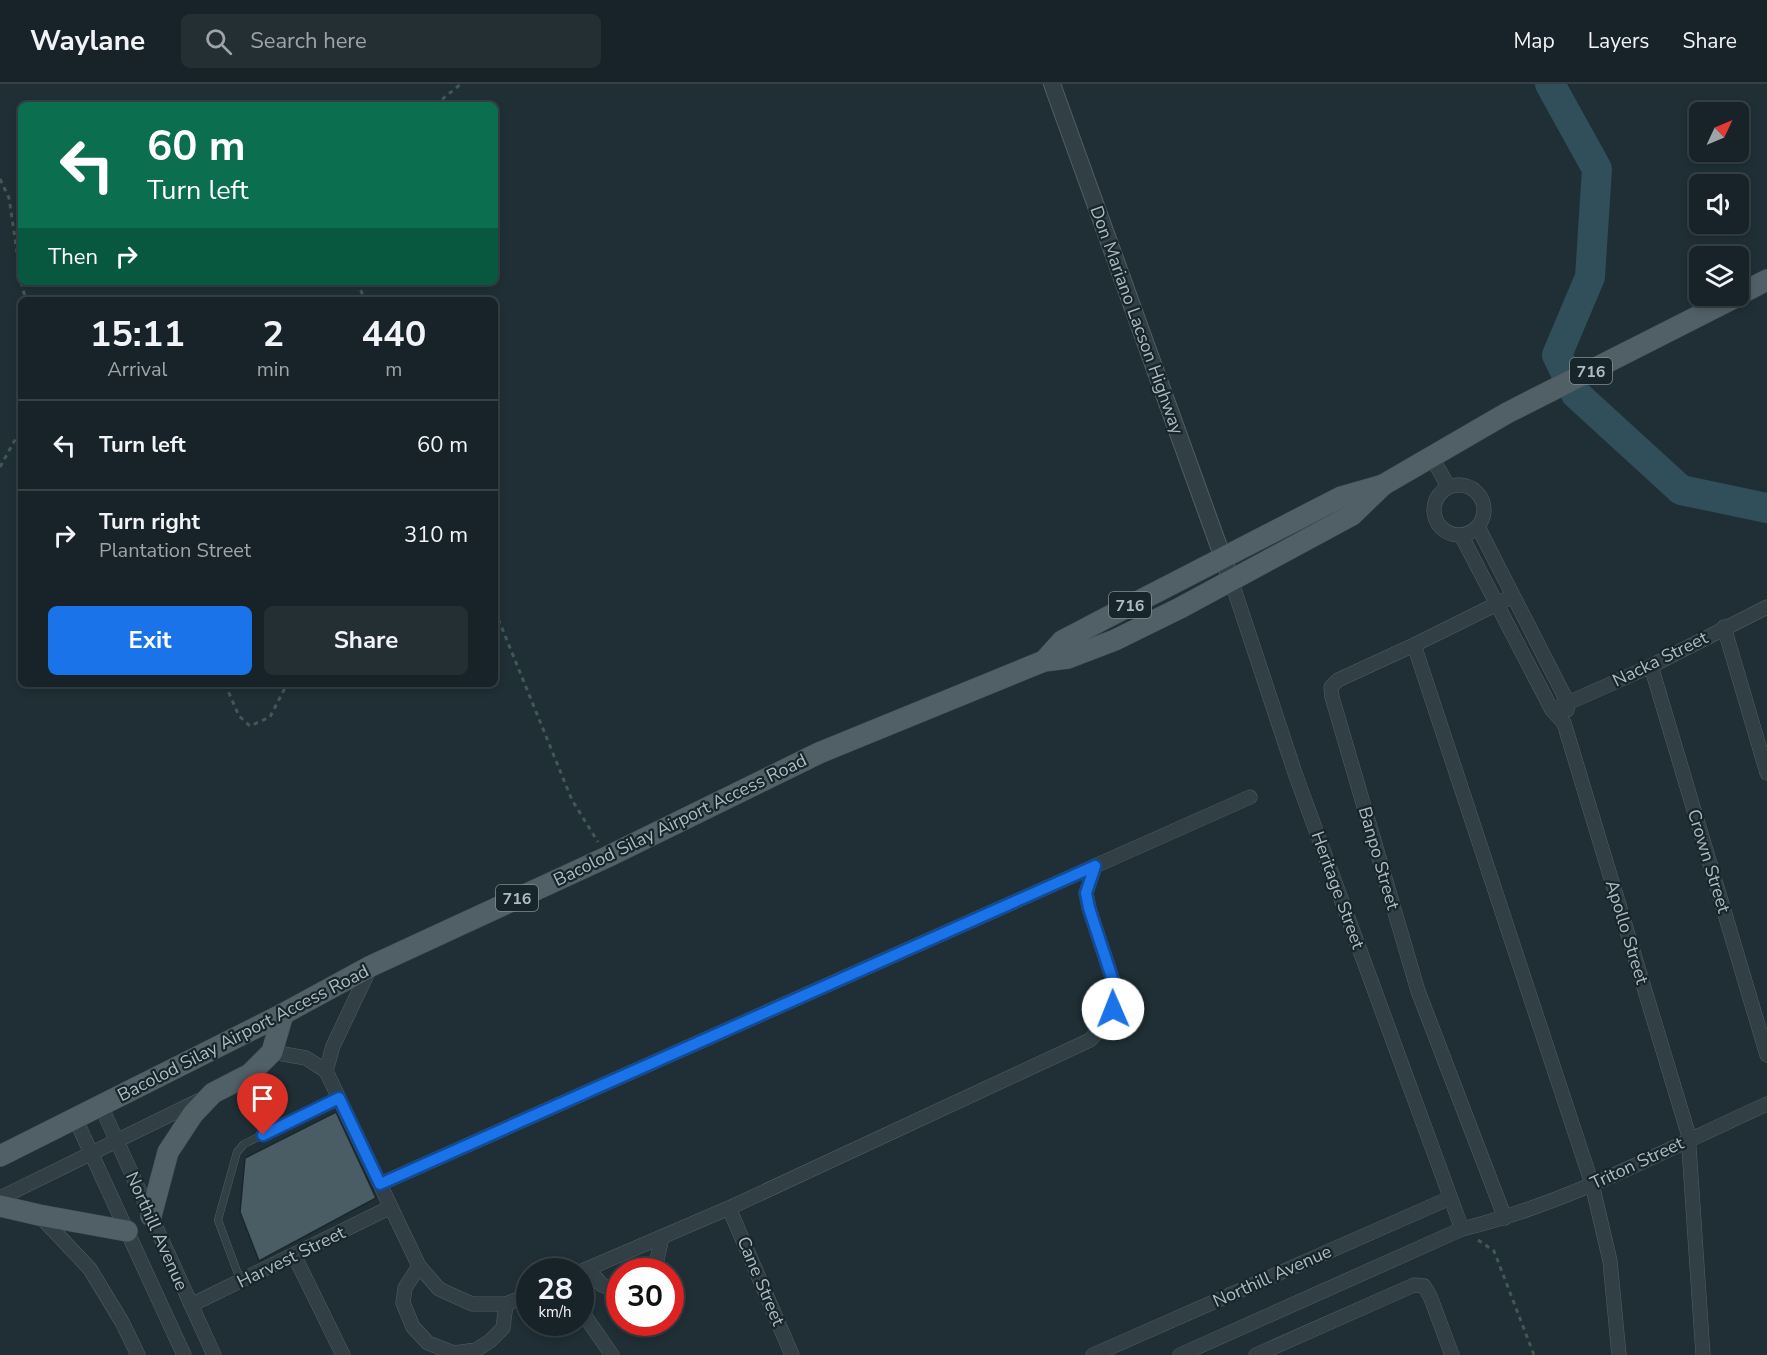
<!DOCTYPE html>
<html lang="en">
<head>
<meta charset="utf-8">
<style>
	:root { --surface:#172328; --page:#242f34; --text:#f1f3f6; --muted:#9ea4a8; --line:#364045; --accent:#1a73e8 }
	body { margin:0; font-family:"Nunito Sans",sans-serif; background:var(--page); color:var(--text); height:100vh; display:flex; flex-direction:column; font-size:22px; white-space:nowrap }
	* { box-sizing:border-box; margin:0 }
	p { font-size:20px; color:var(--muted) }
	.icon { flex:none; width:33px; height:33px; fill:none; stroke:currentColor; stroke-width:2; stroke-linecap:round; stroke-linejoin:round }
	.map { position:relative; flex:1; overflow:hidden }
	.drawer { position:absolute; left:18px; top:213px; width:480px; height:390px; display:flex; flex-direction:column; background:var(--surface); border-radius:9px; box-shadow:0 3px 9px #0003,0 0 0 2px var(--line) }
	.drawer>* { flex:none }
	.top-card { position:absolute; left:18px; top:18px; width:480px; height:183px; border-radius:9px; box-shadow:0 3px 9px #0003,0 0 0 2px var(--line); background:#0b6e4f; color:#fff; overflow:hidden }
	.needle { width:39px; rotate:46deg }
	.tools { position:absolute; left:1689px; top:18px; display:grid; gap:12px }
	.tools a { display:grid; place-items:center; width:60px; height:60px; border-radius:9px; background:var(--surface); box-shadow:0 3px 9px #0003,0 0 0 2px var(--line); font-size:30px }
	.speed { position:absolute; left:516px; top:1174px; display:flex; gap:12px; font-size:30px; font-weight:700; text-align:center }
	.speed>* { display:grid; place-content:center; width:78px; height:78px; border-radius:50%; background:var(--surface); box-shadow:0 3px 9px #0003,0 0 0 2px var(--line); line-height:1 }
	.speed small { font-size:15px; font-weight:400 }
	.speed .limit { border:9px solid #d22; background:#fff; color:#111 }
	.pin { position:absolute; display:grid; place-items:center; width:51px; height:51px; color:#fff; margin:-62px -26px; border-radius:50% 50% 50% 0; rotate:-45deg; box-shadow:0 0 6px #0007 }
	.pin .icon { rotate:45deg }
	.me { position:absolute; width:66px; margin:-33px; rotate:359deg; stroke-linejoin:round; filter:drop-shadow(0 0 4px #0008) }
	.turn { display:flex; align-items:center; gap:21px; height:126px; padding:0 30px; font-size:27px }
	.turn .icon { width:78px; height:78px; stroke-width:2.5 }
	.turn b { display:block; font-size:42px; line-height:51px }
	.then { display:flex; align-items:center; height:57px; padding:0 30px; background:#0003; gap:12px; font-size:22px }
	.eta { display:flex; justify-content:space-evenly; align-items:center; height:102px; text-align:center }
	.eta b { font-size:36px; font-weight:700; line-height:42px }
	.primary-button { display:flex; gap:12px; margin-top:auto; padding:12px 30px }
	.primary-button a { flex:1; height:69px; border-radius:9px; background:var(--accent); color:#fff; font-size:24px; font-weight:700; line-height:69px; text-align:center }
	.primary-button a+a { background:var(--page); color:var(--text) }
	ul { padding:0; list-style:none }
	li { display:flex; align-items:center; gap:18px; height:90px; padding:0 30px; border-top:2px solid var(--line) }
	li div { flex:1 }
	li b { display:block; font-size:22px }
	li em { font-style:normal }
	header { display:flex; align-items:center; gap:36px; box-sizing:border-box; height:84px; padding:0 30px; background:var(--surface); border-bottom:2px solid var(--line) }
	header strong { font-size:28px }
	nav { display:flex; gap:33px; margin-inline-start:auto; font-size:21px }
	.search { width:420px; height:54px; background:var(--page); display:flex; align-items:center; gap:15px; box-sizing:border-box; padding:0 21px; border-radius:9px; color:var(--muted); font-size:22px }
	.map>svg:first-child { display:block }
</style>
</head>
<body>
<header>
<strong>Waylane</strong>
<div class="search"><svg class="icon" aria-label="search" viewBox="0 0 24 24"><circle cx="10" cy="10" r="6"/><path d="M15 15l6 6"/></svg>Search here</div>
<nav><a>Map</a><a>Layers</a><a>Share</a></nav>
</header>
<div class="map">
<svg width="1767" height="1271" viewBox="0 0 1767 1271">
	<rect width="100%" height="100%" fill="#1f2f35"/>
	<g fill="none" stroke-linecap="round" stroke-linejoin="round">
		<!-- river -->
		<path stroke="#304f5a" stroke-width="30" d="M1550,0L1597,85L1590,193L1557,271L1576,310L1681,406L1767,424"/>
	</g>
	<!-- building -->
	<path fill="#4a5d64" stroke="#1a272c" stroke-width="1.5" d="M336,1028L376,1114L259,1177L240,1128L245,1074Z"/>
	<g fill="none" stroke-linecap="round" stroke-linejoin="round">
		<!-- service casing -->
		<g stroke="#505e64" stroke-width="8">
			<path id="service" d="M241,1198L218,1136L237,1068L244,1060L339,1014"/>
		</g>
		<!-- minor casing -->
		<g stroke="#505e64" stroke-width="15">
			<g id="minor">
				<path d="M1431,372L1448,402"/>
				<circle cx="1459" cy="426" r="25"/>
				<path d="M1478,443L1568,619L1567,626"/>
				<path d="M1461,451L1552,626L1564,639L1688,1049L1703,1271"/>
				<path d="M1231,496L1296,692L1462,1145"/>
				<path d="M1724,543L1767,689"/>
				<path d="M1414,561L1592,1100L1610,1177L1619,1271"/>
				<path d="M1651,582L1767,971"/>
				<path d="M1552,626L1651,582L1767,523"/>
				<path d="M272,968L306,974L326,987"/>
				<path d="M326,987L419,1182L439,1205L472,1220H506L530,1210"/>
				<path d="M326,987L333,962L371,882"/>
				<path d="M101,1022L214,1271"/>
				<path d="M75,1034L184,1271"/>
				<path d="M380,1100L1250,713"/>
				<path d="M0,1114L200,1016"/>
				<path d="M729,1124L792,1271"/>
				<path d="M39,1131L90,1185L122,1238L138,1271"/>
				<path d="M1505,1134L1418,907L1332,613L1331,603L1338,596L1414,561L1513,512"/>
				<path d="M294,1171L343,1271"/>
				<path d="M419,1182L405,1204L403,1219L413,1243L428,1259L454,1269L476,1266L490,1257L503,1244L506,1220"/>
				<path d="M588,1185L602,1201L620,1208"/>
				<path d="M580,1188L729,1124L1090,956L1105,939L1113,925L1115,903L1089,824L1086,809L1095,782"/>
				<path d="M651,1188L655,1185L662,1153"/>
				<path d="M191,1221L391,1123"/>
				<path d="M580,1225L612,1271"/>
				<path d="M1093,1271L1450,1114"/>
				<path d="M1180,1271L1462,1145C1569,1119 1667,1065 1767,1020"/>
				<path d="M1256,1271L1414,1201L1424,1202L1430,1212L1452,1271"/>
			</g>
		</g>
		<!-- tertiary casing -->
		<g stroke="#505e64" stroke-width="18">
			<path id="tertiary" d="M1052,0L1231,496"/>
		</g>
		<!-- primary casing -->
		<g stroke="#3f4c52" stroke-width="22">
			<g id="primary">
				<path d="M1738,211L1767,196"/>
				<path d="M1044,577L1062,557L1104,535L1341,413L1383,401L1507,329L1738,212"/>
				<path d="M0,1072L283,930L371,882L607,773L819,669L1044,577L1068,574L1115,556L1180,524L1352,431L1383,401"/>
				<path d="M0,1122L39,1131L127,1147"/>
				<path d="M151,1132L168,1068L193,1030L213,1009L250,990L272,968L283,930"/>
			</g>
		</g>
		<!-- path -->
		<g stroke="#425854" stroke-width="3" stroke-dasharray="4.5 4.5" stroke-linecap="butt">
			<path d="M435,21L461,0"/>
			<path d="M0,95L9,114L21,195"/>
			<path d="M21,198L26,216"/>
			<path d="M357,198L365,216"/>
			<path d="M0,383L21,345"/>
			<path d="M495,527L572,716L598,758"/>
			<path d="M225,600L239,632L250,642L270,633L287,600"/>
			<path d="M1478,1156L1494,1167L1534,1271"/>
		</g>
		<!-- service -->
		<use href="#service" stroke="#324046" stroke-width="7"/>
		<!-- minor -->
		<use href="#minor" stroke="#324046" stroke-width="14"/>
		<!-- tertiary -->
		<use href="#tertiary" stroke="#324046" stroke-width="16"/>
		<!-- primary -->
		<use href="#primary" stroke="#506066" stroke-width="21"/>
	</g>
	<g fill="none" stroke-linecap="round" stroke-linejoin="round">
		<!-- route casing -->
		<g stroke="#114b97" stroke-width="15">
			<path id="route" d="M263,1051L339,1014L380,1100L1095,782L1086,809L1089,824L1115,903L1113,925"/>
		</g>
		<!-- route -->
		<use href="#route" stroke="#1a73e8" stroke-width="10"/>
	</g>
	<g text-anchor="middle" stroke-width="4.5" stroke-linejoin="round" paint-order="stroke">
		<!-- shield labels -->
		<g fill="#18252a" stroke="#808f95" stroke-width="1.5">
			<rect x="1570" y="274" width="42" height="26" rx="4.5"/>
			<rect x="1109" y="508" width="42" height="26" rx="4.5"/>
			<rect x="496" y="801" width="42" height="26" rx="4.5"/>
		</g>
		<g font-size="16" font-weight="bold" fill="#acbcc3">
			<text x="1591" y="293">716</text>
			<text x="1130" y="527">716</text>
			<text x="517" y="820">716</text>
		</g>
		<!-- street labels -->
		<g font-size="18" fill="#acbcc3" stroke="#18252a">
			<text transform="translate(1137 236) rotate(70)" y="6">Don Mariano Lacson Highway</text>
			<text transform="translate(1660 575) rotate(-26)" y="6">Nacka Street</text>
			<text transform="translate(680 736) rotate(-26)" y="6">Bacolod Silay Airport Access Road</text>
			<text transform="translate(1379 774) rotate(74)" y="6">Banpo Street</text>
			<text transform="translate(1709 777) rotate(73)" y="6">Crown Street</text>
			<text transform="translate(1338 806) rotate(70)" y="6">Heritage Street</text>
			<text transform="translate(1627 848) rotate(73)" y="6">Apollo Street</text>
			<text transform="translate(243 949) rotate(-27)" y="6">Bacolod Silay Airport Access Road</text>
			<text transform="translate(1637 1079) rotate(-25)" y="6">Triton Street</text>
			<text transform="translate(157 1147) rotate(66)" y="6">Northill Avenue</text>
			<text transform="translate(291 1173) rotate(-26)" y="6">Harvest Street</text>
			<text transform="translate(1272 1192) rotate(-24)" y="6">Northill Avenue</text>
			<text transform="translate(761 1197) rotate(67)" y="6">Cane Street</text>
		</g>
	</g>
</svg>
<div class="tools">
<a><svg class="needle" viewBox="-14 -14 28 28"><path d="M0-13l5 13h-10z" fill="#e53935"/><path d="M0 13l5-13h-10z" fill="#9ea4a8"/></svg></a>
<a><svg class="icon" aria-label="sound" viewBox="0 0 24 24"><path d="M4 9h4l5-4v14l-5-4H4zM17 9q2 3 0 6"/></svg></a>
<a><svg class="icon" aria-label="layers" viewBox="0 0 24 24"><path d="M12 4l9 5-9 5-9-5zM3 14l9 5 9-5"/></svg></a>
</div>
<div class="speed"><div>28<small>km/h</small></div><div class="limit">30</div></div>
<div class="pin" style="left:263px;top:1051px;background:#d93025"><svg class="icon" aria-label="arrive" viewBox="0 0 24 24"><path d="M6 21V4h12l-3 4 3 4H6"/></svg></div>
<svg class="me" style="left:1113px;top:925px" viewBox="-20 -20 40 40"><circle r="19" fill="#fff"/><path d="M0-13L10 11 0 6-10 11z" fill="#1a73e8"/></svg>
<div class="top-card">
<div class="turn"><svg class="icon" aria-label="left" viewBox="0 0 24 24"><path d="M17 20v-9H6M10 6l-5 5 5 5"/></svg><div><b>60 m</b>Turn left</div></div>
<div class="then">Then<svg class="icon" aria-label="right" viewBox="0 0 24 24"><path d="M7 20v-9h11M14 6l5 5-5 5"/></svg></div>
</div>
<section class="drawer">
<div class="eta">
<div><b>15:11</b><p>Arrival</p></div>
<div><b>2</b><p>min</p></div>
<div><b>440</b><p>m</p></div>
</div>
<ul>
<li><svg class="icon" aria-label="left" viewBox="0 0 24 24"><path d="M17 20v-9H6M10 6l-5 5 5 5"/></svg><div><b>Turn left</b></div><em>60 m</em></li>
<li><svg class="icon" aria-label="right" viewBox="0 0 24 24"><path d="M7 20v-9h11M14 6l5 5-5 5"/></svg><div><b>Turn right</b><p>Plantation Street</p></div><em>310 m</em></li>
</ul>
<div class="primary-button"><a>Exit</a><a>Share</a></div>
</section>
</div>
</body>
</html>
